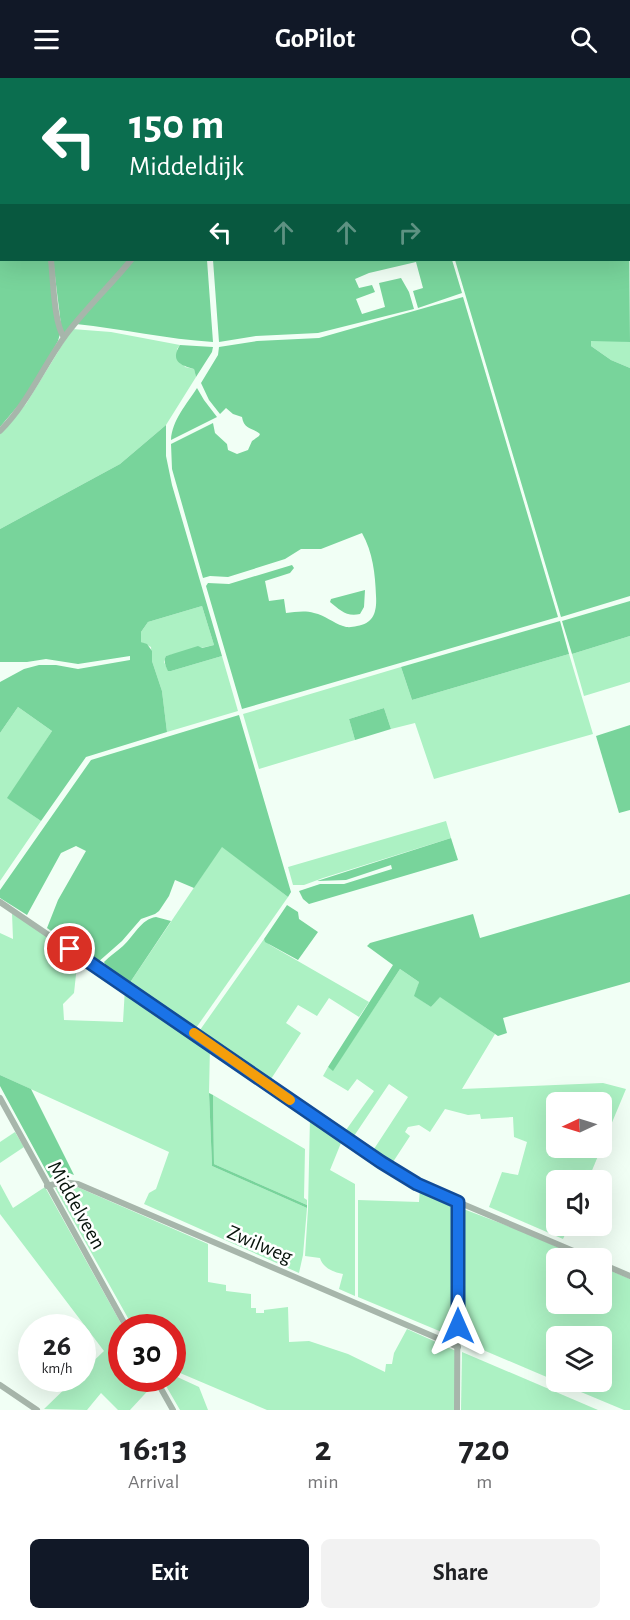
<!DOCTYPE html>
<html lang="en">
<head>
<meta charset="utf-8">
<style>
	:root { --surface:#fff; --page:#f2f2f2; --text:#202124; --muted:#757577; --accent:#111827 }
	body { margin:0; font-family:"Alegreya Sans",sans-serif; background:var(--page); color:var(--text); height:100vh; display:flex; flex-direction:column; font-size:22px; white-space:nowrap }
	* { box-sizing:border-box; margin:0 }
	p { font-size:20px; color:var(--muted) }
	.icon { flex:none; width:33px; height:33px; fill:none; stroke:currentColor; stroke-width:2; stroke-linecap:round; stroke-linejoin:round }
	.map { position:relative; height:1332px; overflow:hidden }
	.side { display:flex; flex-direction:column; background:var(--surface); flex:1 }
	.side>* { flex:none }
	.guide { position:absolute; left:0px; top:0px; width:630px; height:183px; box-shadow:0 6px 24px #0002; background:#0b6e4f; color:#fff; overflow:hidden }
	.needle { width:39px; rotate:266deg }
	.buttons { position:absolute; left:546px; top:1014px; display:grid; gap:12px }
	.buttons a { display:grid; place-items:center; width:66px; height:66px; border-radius:9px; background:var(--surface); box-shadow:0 6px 24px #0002; font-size:30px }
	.speed { position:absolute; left:18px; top:1236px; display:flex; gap:12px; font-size:30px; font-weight:700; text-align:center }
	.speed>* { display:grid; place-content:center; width:78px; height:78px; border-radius:50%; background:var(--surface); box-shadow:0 6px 24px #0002; line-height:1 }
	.speed small { font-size:15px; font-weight:400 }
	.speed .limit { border:9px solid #d22; background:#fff; color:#111 }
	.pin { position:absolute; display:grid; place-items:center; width:51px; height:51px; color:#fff; margin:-26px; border:3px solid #fff; border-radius:50%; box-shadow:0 2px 6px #0007 }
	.me { position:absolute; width:66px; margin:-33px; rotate:0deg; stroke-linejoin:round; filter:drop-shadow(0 0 4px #0008) }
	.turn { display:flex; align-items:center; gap:21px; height:126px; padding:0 30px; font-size:27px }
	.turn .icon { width:78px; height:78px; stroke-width:2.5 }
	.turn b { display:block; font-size:42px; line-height:51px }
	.lanes { display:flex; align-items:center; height:57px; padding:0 30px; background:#0003; justify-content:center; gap:30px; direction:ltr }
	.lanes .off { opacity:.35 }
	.eta { display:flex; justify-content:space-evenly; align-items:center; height:102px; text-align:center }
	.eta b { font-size:36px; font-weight:600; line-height:42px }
	.primary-button { display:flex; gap:12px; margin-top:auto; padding:12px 30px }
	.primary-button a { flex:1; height:69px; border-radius:9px; background:var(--accent); color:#fff; font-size:24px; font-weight:600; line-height:69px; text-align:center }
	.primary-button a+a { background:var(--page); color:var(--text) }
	header { display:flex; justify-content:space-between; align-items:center; height:78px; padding:0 30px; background:var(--accent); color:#fff; font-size:27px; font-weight:600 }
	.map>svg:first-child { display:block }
</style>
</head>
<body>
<header><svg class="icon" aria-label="menu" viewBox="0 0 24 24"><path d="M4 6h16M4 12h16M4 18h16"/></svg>GoPilot<svg class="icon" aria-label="search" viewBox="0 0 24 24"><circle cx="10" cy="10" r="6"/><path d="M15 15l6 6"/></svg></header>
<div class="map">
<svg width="630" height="1332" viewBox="0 0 630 1332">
	<rect width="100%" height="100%" fill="#f1fff5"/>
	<!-- green -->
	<g fill="#acf1c3" fill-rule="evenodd">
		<path d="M72,251L111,254L180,267L177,271L185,289L194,291L196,299L166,347L120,386L0,451V356L26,326Z"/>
		<path d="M615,262L630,264V290L611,282L591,268V263Z"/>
		<path d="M202,528L214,567L166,578L164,584L167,590L171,593L222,578L238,633L167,654L162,613L152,583L151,569L141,564V554L148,544Z"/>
		<path d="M630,558V604L584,618L572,576Z"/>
		<path d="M569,576L593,656L434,701L415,645L391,651L384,630L349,641L355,662L259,691L243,636L401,589L412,622Z"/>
		<path d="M18,629L52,653L8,720L41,743L0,803V655Z"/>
		<path d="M446,743L451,760L323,800L304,807H293L288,789Z"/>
		<path d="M222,768L288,819L196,950L129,906Z"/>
		<path d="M12,835L78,878L74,915L63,926L64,942L123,944L125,910L210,968L209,1015L212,1088L307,1130L303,1177L299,1195L144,1126L149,1115L156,1111L169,1074L0,997V855L13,861Z"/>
		<path d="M264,861L270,867L369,924L359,939L329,920L317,938L298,927L286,945L301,955L271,1001L200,952Z"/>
		<path d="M400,891L419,904L415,918L431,929L440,918L495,956L462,1011L603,1005L626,1011L588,1102H556V1148H569L563,1161L489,1129L502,1094L518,1097L527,1064L514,1059L513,1039L481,1041L480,1036L468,1037L445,1031L430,1054L419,1047L408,1049L405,1054L410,1058L393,1084L374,1071L408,1019L389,1006L354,1058L346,1052L374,1013L357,1001L348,1013L323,998L328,989L333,992ZM556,1024H602V1070H556Z"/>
		<path d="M213,1017L305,1071L304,1120L307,1122V1127L214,1086Z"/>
		<path d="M310,1039L343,1060L330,1092L355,1106V1218L339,1211L343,1196C333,1194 323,1190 320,1180L305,1178L308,1131Z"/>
		<path d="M15,1054L24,1069L0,1085V1064Z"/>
		<path d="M0,1106L13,1130L45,1109L123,1249L122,1250V1300L152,1301L155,1305L130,1332H118L101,1315L87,1332L44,1331L75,1301L82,1300L83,1293L104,1273L0,1136Z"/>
		<path d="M64,1106L75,1108L208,1166V1204L226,1207V1213L251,1216V1230H256V1235H264V1232L288,1229L289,1264L309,1263L348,1276L385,1294L386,1286H392L394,1275L407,1251L456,1273V1332H267L173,1292L172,1250L133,1249L55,1110Z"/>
		<path d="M420,1109L456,1127V1260L358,1219V1122L419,1124Z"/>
		<path d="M462,1132H466L529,1156L581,1180H556V1226H602V1189L630,1201V1332H624L557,1304H602V1258H556V1303L462,1263Z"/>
		<path d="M462,1274L598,1332H461Z"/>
		<path d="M173,1297L199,1309L208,1332H180L162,1301L172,1300Z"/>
	</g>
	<!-- forest -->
	<g fill="#78d49b">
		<path d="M0,8L2,182H49L60,256L58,263L28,316L0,349Z"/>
		<path d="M629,141L630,264L591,263V268L611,282L630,290V518L561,539L455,182H628Z"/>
		<path d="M53,182H129L68,253L62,255Z"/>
		<path d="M134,182H207L213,264C167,261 122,251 76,246Z"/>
		<path d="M213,182H452L462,215L418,230L413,213L423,210L416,184L369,195L355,201L359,210L372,207L375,214L356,221L362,236L385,229L379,205L401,200L409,214L414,231L318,255L256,258L219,264Z"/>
		<path d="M463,219L558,539L242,631L206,508L208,505L229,506L292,487L294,490L290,495L265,503L269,523L284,521L286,535C295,534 305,532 314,535C325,537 333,545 343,548C348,550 352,549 357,548C374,546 377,533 376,518C375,495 373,475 362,455L321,471H301L285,481L228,499L210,498L203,500L172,391L171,366L213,345L215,355L227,366L228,372L237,376L248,372L252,363L259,358L260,356C252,349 244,352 242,339L233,336L226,330L220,336L209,322L201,305L218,277L219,269L257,263L319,260Z"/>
		<path d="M180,267L213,269L212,274L196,299L194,291C180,287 170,283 180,267Z"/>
		<path d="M197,310L204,322L217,339L171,362C172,342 187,326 197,310Z"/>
		<path d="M166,347V378L172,407L222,578L171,593H168C166,589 163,583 166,578L198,568L202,570L214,567L202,528L148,544L141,554V564L147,566L152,573V583L162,613L167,654L86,679L41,743L7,720L52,653L18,629L0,655V604L24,591L39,587H56L78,591L130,582V578L78,586L46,581L27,584H0V451L120,386Z"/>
		<path d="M365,512L364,529L360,536C346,539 340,532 330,524L331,521Z"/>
		<path d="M630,523V558L572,576L562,543Z"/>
		<path d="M560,543L569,576L412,622L401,589Z"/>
		<path d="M384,630L391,651L355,662L349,641Z"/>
		<path d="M239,637L291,814L288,819L222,769L194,810L175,802L169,818L159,833L155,836L141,841L122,863L97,885L47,850L58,822L86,773L76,768L61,775L27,837L0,820V812L91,682Z"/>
		<path d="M630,647V732L619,735L596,658Z"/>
		<path d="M451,760L458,782L309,826L303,821L299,813L320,806H344L392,791L391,787L346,802L317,803Z"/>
		<path d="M630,816V904L503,940L507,955L498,958L440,919L431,929L414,918L419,904L400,891L333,993L328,989L393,887L367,868L370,865L473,836L480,860Z"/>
		<path d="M287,827L298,834L299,841L318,854L298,882L265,864L264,861Z"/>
		<path d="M156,839L171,843L129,906L103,889L105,886L104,884C110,878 116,874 123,868C134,858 141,841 156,839Z"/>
		<path d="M0,997L31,1011L74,1097L69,1095L50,1100L0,1008Z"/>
		<path d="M209,1015L213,1017L214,1086L307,1127V1130L212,1088Z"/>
	</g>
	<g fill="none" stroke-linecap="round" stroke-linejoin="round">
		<!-- minor -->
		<g stroke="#a7b6ab" stroke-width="6">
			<path d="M196,0V2"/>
			<path d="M75,2L76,0"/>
			<path d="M51,182C53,199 54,247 64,259"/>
			<path d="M0,353C28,325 42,290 65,258C85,231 110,208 131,182"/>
			<path d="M0,824L397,1094L458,1124L590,1180"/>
			<path d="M0,1020L127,1250"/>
			<path d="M47,1108L63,1104L78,1106L458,1269"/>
			<path d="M602,1186L630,1198"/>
			<path d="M155,1300L173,1332"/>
			<path d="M0,1307L37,1332"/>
			<path d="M457,1332L458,1124"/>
		</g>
	</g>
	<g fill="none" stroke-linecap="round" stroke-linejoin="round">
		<!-- route casing -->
		<g stroke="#114b97" stroke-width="15">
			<path id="route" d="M70,871L381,1084L417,1106L458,1124V1248"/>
		</g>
		<!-- route -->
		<use href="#route" stroke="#1a73e8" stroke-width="10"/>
		<!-- slow -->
		<path stroke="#f59e0b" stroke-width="10" d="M194,955L290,1022"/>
	</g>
	<g text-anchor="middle" stroke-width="5" stroke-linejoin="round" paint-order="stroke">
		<!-- street labels -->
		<g font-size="21" fill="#07130b" stroke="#fff">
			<text transform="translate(77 1127) rotate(61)" y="7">Middelveen</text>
			<text transform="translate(260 1166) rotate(23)" y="7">Zwilweg</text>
		</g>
	</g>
</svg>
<div class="buttons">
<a><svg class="needle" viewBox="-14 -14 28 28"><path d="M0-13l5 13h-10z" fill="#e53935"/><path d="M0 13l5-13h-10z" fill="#757577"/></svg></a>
<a><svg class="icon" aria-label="sound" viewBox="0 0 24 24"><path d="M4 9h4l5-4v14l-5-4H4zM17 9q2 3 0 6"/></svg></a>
<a><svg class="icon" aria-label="search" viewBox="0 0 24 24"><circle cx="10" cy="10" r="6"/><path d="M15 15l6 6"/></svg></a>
<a><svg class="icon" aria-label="layers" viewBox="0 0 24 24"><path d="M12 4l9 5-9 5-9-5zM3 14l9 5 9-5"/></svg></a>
</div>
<div class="speed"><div>26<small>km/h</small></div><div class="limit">30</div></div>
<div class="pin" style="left:70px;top:871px;background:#d93025"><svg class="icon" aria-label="arrive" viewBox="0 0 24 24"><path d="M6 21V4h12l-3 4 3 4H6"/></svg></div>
<svg class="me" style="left:458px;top:1248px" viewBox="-20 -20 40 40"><path d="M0-17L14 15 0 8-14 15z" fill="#1a73e8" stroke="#fff" stroke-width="4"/></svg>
<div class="guide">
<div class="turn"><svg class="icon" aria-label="left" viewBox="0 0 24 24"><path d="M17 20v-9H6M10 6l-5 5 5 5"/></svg><div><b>150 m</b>Middeldijk</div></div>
<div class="lanes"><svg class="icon" aria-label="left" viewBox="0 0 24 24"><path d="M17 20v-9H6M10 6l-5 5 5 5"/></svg><svg class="icon off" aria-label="ahead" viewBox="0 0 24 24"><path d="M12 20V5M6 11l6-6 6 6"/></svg><svg class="icon off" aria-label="ahead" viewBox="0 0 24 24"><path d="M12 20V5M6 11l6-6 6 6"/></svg><svg class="icon off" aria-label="right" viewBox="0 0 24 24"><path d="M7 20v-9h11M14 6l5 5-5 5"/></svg></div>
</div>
</div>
<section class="side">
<div class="eta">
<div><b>16:13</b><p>Arrival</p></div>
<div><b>2</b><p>min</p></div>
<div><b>720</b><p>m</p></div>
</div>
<div class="primary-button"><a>Exit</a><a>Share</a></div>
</section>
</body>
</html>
